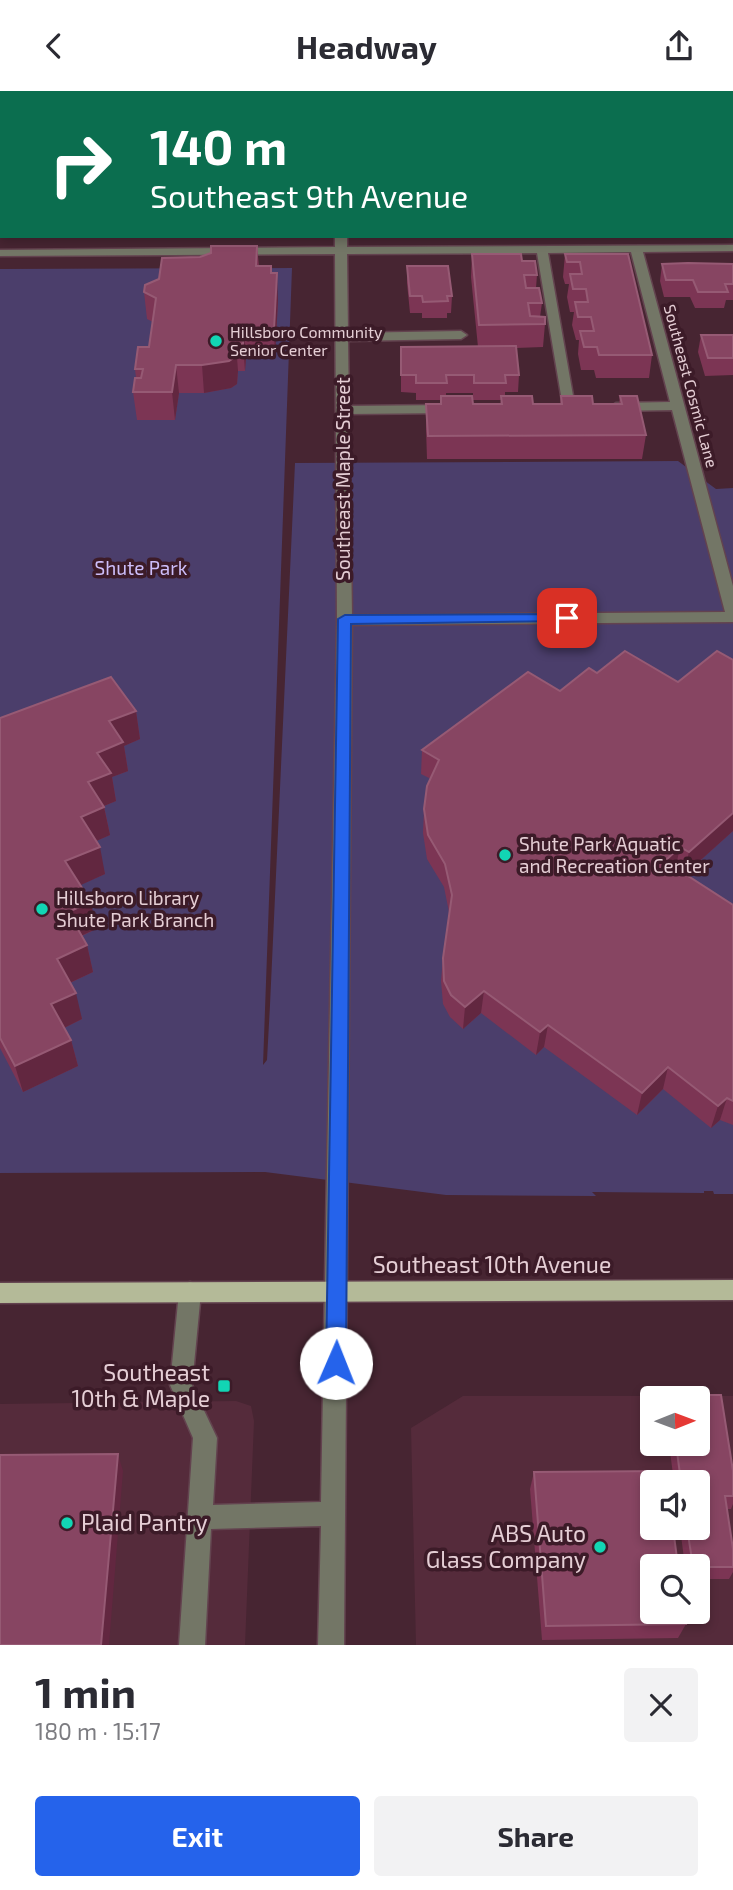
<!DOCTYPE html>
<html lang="en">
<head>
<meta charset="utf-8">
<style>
	:root { --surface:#fff; --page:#f2f2f3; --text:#2b2b33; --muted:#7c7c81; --accent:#2563eb }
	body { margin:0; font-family:"Exo 2",sans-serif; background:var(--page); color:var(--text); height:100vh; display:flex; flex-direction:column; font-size:26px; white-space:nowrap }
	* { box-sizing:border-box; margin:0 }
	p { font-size:23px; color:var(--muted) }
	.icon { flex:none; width:38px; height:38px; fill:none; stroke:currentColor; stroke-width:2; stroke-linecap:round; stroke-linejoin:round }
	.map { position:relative; height:1554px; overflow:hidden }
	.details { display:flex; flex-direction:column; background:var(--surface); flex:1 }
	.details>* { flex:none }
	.hud { position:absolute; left:0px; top:0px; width:733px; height:147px; box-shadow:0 4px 10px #0003; background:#0b6e4f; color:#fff; overflow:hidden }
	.needle { width:46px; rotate:89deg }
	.tools { position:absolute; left:640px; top:1295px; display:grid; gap:14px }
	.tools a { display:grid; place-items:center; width:70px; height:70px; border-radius:7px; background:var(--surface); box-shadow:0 4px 10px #0003; font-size:35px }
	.pin { position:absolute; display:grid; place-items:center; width:60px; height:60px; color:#fff; margin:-30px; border-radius:14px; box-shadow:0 4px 10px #0006 }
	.me { position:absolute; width:77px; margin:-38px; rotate:1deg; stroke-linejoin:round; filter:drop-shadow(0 0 5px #0008) }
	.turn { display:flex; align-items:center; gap:24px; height:147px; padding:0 35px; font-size:32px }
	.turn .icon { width:91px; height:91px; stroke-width:2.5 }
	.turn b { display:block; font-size:49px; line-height:60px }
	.round { display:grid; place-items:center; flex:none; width:74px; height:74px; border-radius:7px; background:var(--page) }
	.summary { display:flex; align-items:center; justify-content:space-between; height:119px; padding:0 35px }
	h1 { font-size:42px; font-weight:700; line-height:52px }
	.button { display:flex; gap:14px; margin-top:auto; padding:14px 35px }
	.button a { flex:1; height:80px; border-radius:7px; background:var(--accent); color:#fff; font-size:28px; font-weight:700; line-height:80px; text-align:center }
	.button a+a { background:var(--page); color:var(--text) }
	header { display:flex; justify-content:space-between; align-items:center; height:91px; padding:0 35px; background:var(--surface); font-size:32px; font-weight:700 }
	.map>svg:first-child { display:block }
</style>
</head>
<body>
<header><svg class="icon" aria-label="back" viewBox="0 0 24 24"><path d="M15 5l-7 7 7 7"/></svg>Headway<svg class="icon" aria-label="share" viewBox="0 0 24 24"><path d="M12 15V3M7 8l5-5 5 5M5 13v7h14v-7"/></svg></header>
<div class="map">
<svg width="733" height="1554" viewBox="0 0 733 1554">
	<rect width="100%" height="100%" fill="#472532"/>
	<!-- built -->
	<g fill="#552b3b" fill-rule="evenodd">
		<path d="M463,1305H733V1554H416L411,1337ZM653,1307H698V1353H653ZM653,1391H698V1437H653ZM653,1475H698V1521H653Z"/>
		<path d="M236,1310L251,1315L254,1330L245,1554H0V1313Z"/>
	</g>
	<!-- green -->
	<path fill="#4b3e6b" d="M292,177L263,974L267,969L270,914L295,372L678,370L716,398L733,397V1103H714L713,1100H704V1102L592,1101L596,1105L446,1104L265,1081L0,1082V178Z"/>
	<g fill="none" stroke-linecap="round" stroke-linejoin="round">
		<!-- minor casing -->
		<g stroke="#63434f" stroke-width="3">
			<g id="minor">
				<rect x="333" y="0" width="10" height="2"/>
				<rect x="0" y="80" width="2" height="6"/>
				<path d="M335,145H347V156L733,154V160L643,161L733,495V531L352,534L344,1554H318L321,1435L211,1438L205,1554H179L193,1347L170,1294L179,1201L182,1194L190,1191L198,1194L201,1201L192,1294L217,1347L213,1414L321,1411L337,529L335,163L0,165V159L335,156ZM631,161L670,311L616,312L610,316L616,320L672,319L725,521L352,524L349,323L448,322L454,318L448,314L349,315L348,250L461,248L467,244L461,240L348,242L347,163L537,162L563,316L569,320L575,316L548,162Z"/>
			</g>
		</g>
		<!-- major casing -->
		<g stroke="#63434f" stroke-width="3">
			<path id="major" d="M733,1189V1209L0,1212V1192Z"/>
		</g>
		<!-- minor -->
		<use href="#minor" fill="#737666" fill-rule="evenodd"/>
		<!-- major -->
		<use href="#major" fill="#b4ba98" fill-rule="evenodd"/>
	</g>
	<!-- wall -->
	<g fill="#7c3554" fill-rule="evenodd">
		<path d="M162,0H177V1L162,2Z"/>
		<path d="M410,0H462V2H409Z"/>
		<path d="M699,0H733V9H732V2H700Z"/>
		<rect x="0" y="17" width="2" height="55"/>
		<rect x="732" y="26" width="1" height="42"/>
		<rect x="732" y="70" width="1" height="59"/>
		<path d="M257,155L259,175H271V182L278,209L275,267H246L245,280H238L237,293L231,297L204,302H179L175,329H137L133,301L136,287L135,278L149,256L153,231L147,228L144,201L159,188L200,166Z"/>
		<path d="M472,163L522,170L537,184L536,197L542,212L540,226L545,233L543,256L516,257L519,284L518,301H505V305L533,313H560L561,305L593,313H619L620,305L646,344L642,368H427L426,337V313H440V309H416V302L401,301V256H478L471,186ZM446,302H473V309H501L500,313H473L446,305Z"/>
		<path d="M565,163H628L652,264L649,287H596L594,279H581L578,263L579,249H576L572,234L574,221H570L567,206L569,193H565L563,186Z"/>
		<path d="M662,173H733V209H726L724,217H695L690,206H664L660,190Z"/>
		<path d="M407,175L452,205L451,222H447V227H422V222H410L407,192Z"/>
		<path d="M701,244H733V284L705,285L698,261Z"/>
		<path d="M733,569V740L685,783L733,814V1034L720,1029L711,1037L663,998L637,1024L544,956L536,964L481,922L463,938L450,926L443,913L441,890L443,867L449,821L444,796L427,768L423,742L424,718L431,688L421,683L422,659L560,600L597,582L678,591Z"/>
		<path d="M136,620L140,648L124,655L128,680L112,686L116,710L104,715L110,744L96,750L105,783L80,794L96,838L82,845L87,854L93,881L70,892L82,928L64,937L71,949L78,975L23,1001L0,957V627Z"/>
		<path d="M670,1304H721L733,1380V1413L731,1418H727L733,1458V1481L729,1488H698V1475H685L680,1437H698V1391H674L669,1353H698V1307H669Z"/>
		<path d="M534,1381L686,1533L678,1547L542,1549L530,1398Z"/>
	</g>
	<!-- shaded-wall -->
	<g fill="#622740">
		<path d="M277,182L278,209L275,267L274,239Z"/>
		<path d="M244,240L246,267L245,280L243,253Z"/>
		<path d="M236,253L238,280L237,293L231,297L204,302L202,274Z"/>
		<path d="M176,274L179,302L175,329L172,301Z"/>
		<path d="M136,620L140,648L124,655L128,680L112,686L116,710L94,719L88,691L109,630Z"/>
		<path d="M104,716L110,744L87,754L81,726Z"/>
		<path d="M733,722V740L683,785L689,761Z"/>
		<path d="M100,756L105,783L72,798L65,770Z"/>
		<path d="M680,756L675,780L665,770Z"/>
		<path d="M91,811L96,838L74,848L68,821Z"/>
		<path d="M87,854L93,881L63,895L57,868Z"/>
		<path d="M484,900L481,922L463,938L465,916Z"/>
		<path d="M76,902L82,928L58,940L51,913Z"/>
		<path d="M548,934L544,956L536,964L540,941Z"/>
		<path d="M71,949L78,975L23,1001L15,975Z"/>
		<path d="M668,976L663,998L637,1024L642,1002Z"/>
		<path d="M727,1007L720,1029L711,1037L718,1015Z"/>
		<path d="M118,1363L123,1380L109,1554H101Z"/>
	</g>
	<!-- building -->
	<g fill="#874562" stroke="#965a74" stroke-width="2">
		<rect x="232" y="0" width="10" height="2"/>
		<rect x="259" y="0" width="32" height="2"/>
		<rect x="410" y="0" width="42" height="2"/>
		<rect x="491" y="0" width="37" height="2"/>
		<rect x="590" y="0" width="93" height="2"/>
		<rect x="0" y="17" width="2" height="34"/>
		<rect x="732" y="26" width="1" height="20"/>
		<path d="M0,89H2L1,124H0Z"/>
		<rect x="732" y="95" width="1" height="17"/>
		<path d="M211,155H257L256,175H271V182H277L274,239L244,240L243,253H236L235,266L229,270L202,274H176L172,301H133L135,287H141L143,278H135L138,256H149L156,207L144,201L145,194L159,188L162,167L200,166L211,162Z"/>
		<path d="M472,163H521L522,170H535L537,184H524L526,197H539L542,212H528L530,225L545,226V233L479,234Z"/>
		<path d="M565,163H628L652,264H599L597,256H584L580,240H594L591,226H578L575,211H588L586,198H573L570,183H582L580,171H567Z"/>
		<path d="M688,172L733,173V193H725L728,201H698L693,189H666L662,173Z"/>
		<path d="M407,175H448L452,205H447L448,210L423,211L422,205H410Z"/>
		<path d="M701,244H733V267H708Z"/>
		<path d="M516,255L519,284H505L506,292H474V284H446L447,292H416V284H401V256Z"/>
		<path d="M441,305H472L473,313H502L501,305H532L533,313H562L561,305H592L593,313H622L620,305H637L646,344L428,345L426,313H441Z"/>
		<path d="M625,560L678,591L717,560L733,569V722L689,761L680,756L665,770L733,814V1010L727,1007L718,1015L668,976L642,1002L548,934L540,941L484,900L465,916L451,904L444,890L443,867L452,804L445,773L428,744L424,718L427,695L439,669L422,659L528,581L560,600L589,577L597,582Z"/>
		<path d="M111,586L136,620L109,630L123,651L97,662L111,682L88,691L104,716L81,726L100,756L65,770L91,811L68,821L87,854L57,868L76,902L51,913L71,949L15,975L0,947V627Z"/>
		<path d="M670,1304H721L733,1380V1405H725L733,1458V1476H698V1475H693L687,1437H698V1391H681L676,1353H698V1307H670Z"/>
		<path d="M118,1363L101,1554H0V1364Z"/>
		<path d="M666,1380L667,1391H653V1437H673L678,1475H653V1521H684L686,1533L546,1535L534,1381Z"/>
	</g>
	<!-- route -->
	<path fill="#2563eb" stroke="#184099" stroke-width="2" d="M567,523L572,524V530L351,533L346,1272L343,1279L336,1282L329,1279L326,1272L338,528L345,524Z"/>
	<!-- markers -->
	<g fill="#12d5b4" stroke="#3c1b28" stroke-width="2.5">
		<circle cx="216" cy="250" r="7"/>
		<circle cx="505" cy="764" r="7"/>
		<circle cx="42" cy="818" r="7"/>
		<rect x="217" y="1288" width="14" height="14" rx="3.5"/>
		<circle cx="67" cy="1432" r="7"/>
		<circle cx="600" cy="1456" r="7"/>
	</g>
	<g text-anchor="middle" stroke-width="7" stroke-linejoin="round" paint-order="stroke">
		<!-- far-poi labels -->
		<g font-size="16" fill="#e5ced5" stroke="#3c1b28" text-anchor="start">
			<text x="230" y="247">Hillsboro Community<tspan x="230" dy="18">Senior Center</tspan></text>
		</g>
		<!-- far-street labels -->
		<g font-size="16" fill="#e5ced5" stroke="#3c1b28">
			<text transform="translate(691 295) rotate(75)" y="6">Southeast Cosmic Lane</text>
		</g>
		<!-- street labels -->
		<g font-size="19" fill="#e5ced5" stroke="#3c1b28">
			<text transform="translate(343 388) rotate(-90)" y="7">Southeast Maple Street</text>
		</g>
		<!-- park labels -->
		<g font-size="19" fill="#cdbefa" stroke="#3c1b28">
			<text x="141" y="484">Shute Park</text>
		</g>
		<!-- poi labels -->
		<g font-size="19" fill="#e5ced5" stroke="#3c1b28" text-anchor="start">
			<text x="519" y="760">Shute Park Aquatic<tspan x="519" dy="22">and Recreation Center</tspan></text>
			<text x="56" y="814">Hillsboro Library<tspan x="56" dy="22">Shute Park Branch</tspan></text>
		</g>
		<!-- near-street labels -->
		<g font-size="23" fill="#e5ced5" stroke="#3c1b28">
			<text x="492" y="1182">Southeast 10th Avenue</text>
		</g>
		<!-- near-poi labels -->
		<g font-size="23" fill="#e5ced5" stroke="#3c1b28" text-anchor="end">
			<text x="210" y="1290">Southeast<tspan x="210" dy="26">10th &amp; Maple</tspan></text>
			<text x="81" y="1440" text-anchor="start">Plaid Pantry</text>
			<text x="586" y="1451">ABS Auto<tspan x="586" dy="26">Glass Company</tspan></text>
		</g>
	</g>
</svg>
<div class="tools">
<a><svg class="needle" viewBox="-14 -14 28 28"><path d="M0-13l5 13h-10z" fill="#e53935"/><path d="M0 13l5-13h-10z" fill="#7c7c81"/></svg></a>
<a><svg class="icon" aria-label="sound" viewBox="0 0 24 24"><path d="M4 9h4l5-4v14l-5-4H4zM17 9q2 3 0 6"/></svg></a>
<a><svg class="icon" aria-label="search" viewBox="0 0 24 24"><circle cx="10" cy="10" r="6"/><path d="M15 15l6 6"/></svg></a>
</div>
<div class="pin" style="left:567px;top:527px;background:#d93025"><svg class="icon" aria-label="arrive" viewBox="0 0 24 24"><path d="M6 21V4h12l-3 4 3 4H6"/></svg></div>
<svg class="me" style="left:336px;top:1272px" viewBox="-20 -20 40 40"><circle r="19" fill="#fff"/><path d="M0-13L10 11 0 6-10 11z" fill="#2563eb"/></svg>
<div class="hud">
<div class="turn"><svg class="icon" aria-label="right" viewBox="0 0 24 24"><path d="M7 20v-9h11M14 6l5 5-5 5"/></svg><div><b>140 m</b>Southeast 9th Avenue</div></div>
</div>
</div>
<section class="details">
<div class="summary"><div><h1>1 min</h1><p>180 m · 15:17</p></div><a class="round"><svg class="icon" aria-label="close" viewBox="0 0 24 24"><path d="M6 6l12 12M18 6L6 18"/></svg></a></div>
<div class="button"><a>Exit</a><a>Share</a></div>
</section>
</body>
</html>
